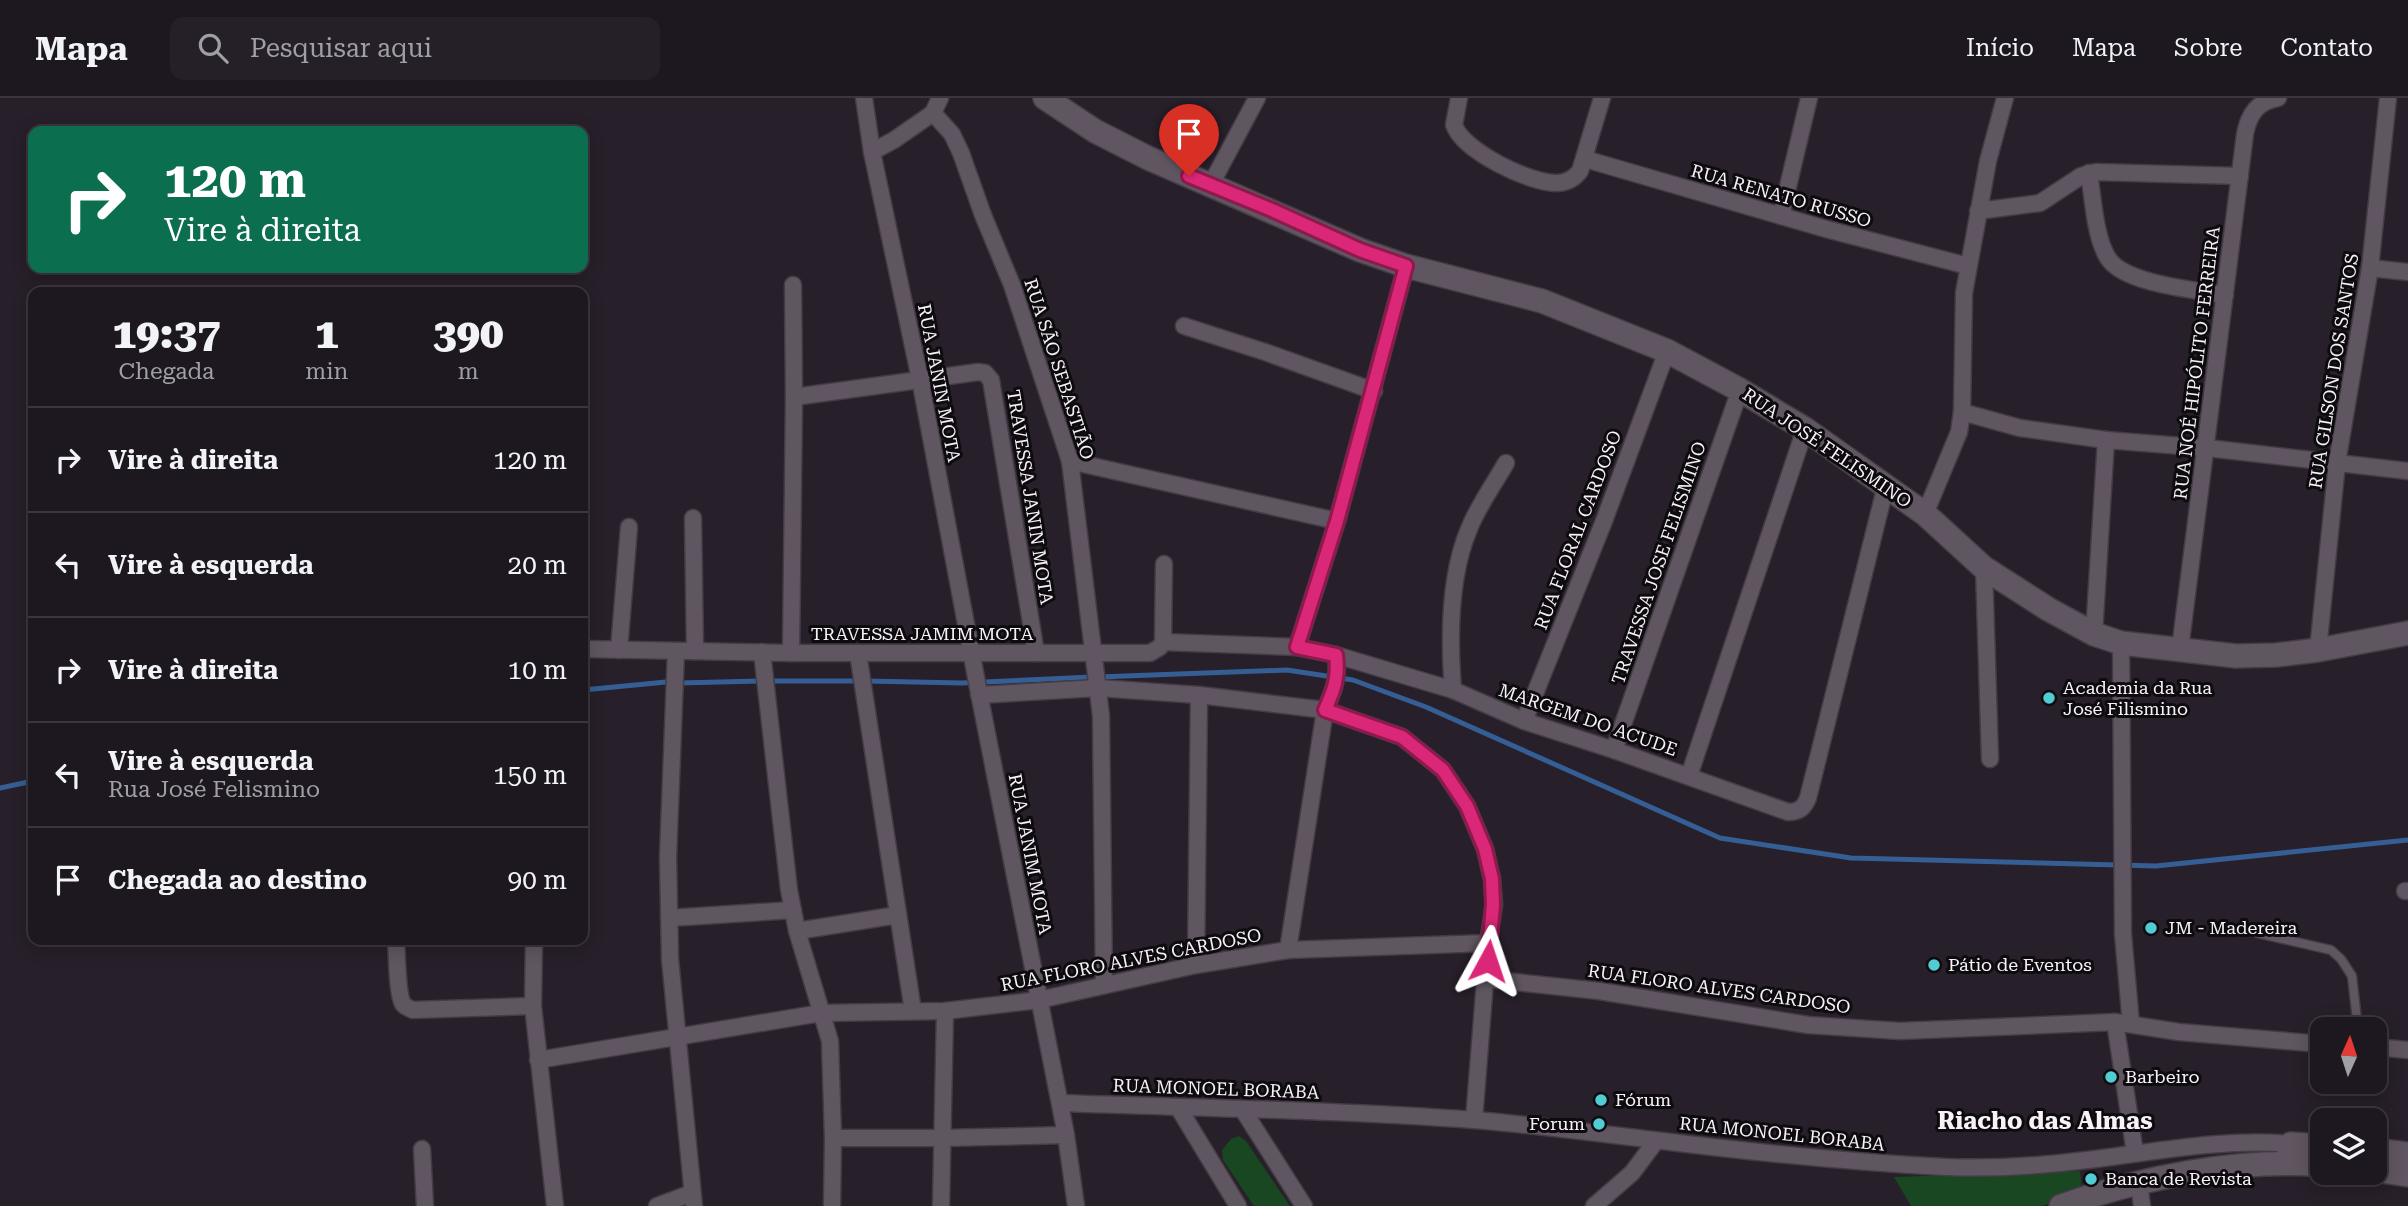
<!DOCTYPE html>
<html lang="pt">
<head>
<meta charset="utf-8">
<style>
	:root { --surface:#1d171f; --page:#252028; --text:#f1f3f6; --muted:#a09fa4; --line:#3b363d }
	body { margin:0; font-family:"Roboto Serif",serif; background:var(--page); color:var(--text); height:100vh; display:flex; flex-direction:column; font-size:26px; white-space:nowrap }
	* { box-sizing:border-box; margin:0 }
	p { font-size:23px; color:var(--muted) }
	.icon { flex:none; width:38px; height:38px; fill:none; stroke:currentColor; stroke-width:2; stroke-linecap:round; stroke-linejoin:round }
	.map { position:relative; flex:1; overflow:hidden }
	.details { position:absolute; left:28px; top:189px; width:560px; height:658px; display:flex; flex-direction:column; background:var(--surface); border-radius:14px; box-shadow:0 4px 18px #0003,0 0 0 2px var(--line) }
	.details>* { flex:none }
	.guide { position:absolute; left:28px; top:28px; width:560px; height:147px; border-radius:14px; box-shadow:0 4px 18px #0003,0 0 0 2px var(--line); background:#0b6e4f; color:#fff; overflow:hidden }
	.needle { width:46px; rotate:3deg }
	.controls { position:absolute; left:2310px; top:919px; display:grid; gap:14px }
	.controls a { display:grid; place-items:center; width:77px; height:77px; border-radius:14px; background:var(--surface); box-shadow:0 4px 18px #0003,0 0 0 2px var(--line); font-size:35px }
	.pin { position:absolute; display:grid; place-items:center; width:60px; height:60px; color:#fff; margin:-72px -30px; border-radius:50% 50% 50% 0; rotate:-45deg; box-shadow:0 0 7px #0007 }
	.pin .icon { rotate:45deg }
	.me { position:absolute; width:77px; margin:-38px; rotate:5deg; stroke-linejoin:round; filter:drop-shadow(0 0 5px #0008) }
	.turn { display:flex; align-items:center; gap:24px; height:147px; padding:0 21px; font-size:32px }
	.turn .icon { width:91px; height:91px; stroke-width:2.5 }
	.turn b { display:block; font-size:49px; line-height:60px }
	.eta { display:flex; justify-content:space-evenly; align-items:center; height:119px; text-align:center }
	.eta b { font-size:42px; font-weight:800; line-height:49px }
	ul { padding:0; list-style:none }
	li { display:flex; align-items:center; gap:21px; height:105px; padding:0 21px; border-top:2px solid var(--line) }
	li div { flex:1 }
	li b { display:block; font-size:26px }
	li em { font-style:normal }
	header { display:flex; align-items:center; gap:42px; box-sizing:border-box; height:98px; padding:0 35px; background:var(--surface); border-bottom:2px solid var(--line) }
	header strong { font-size:33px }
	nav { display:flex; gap:38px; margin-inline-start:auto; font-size:24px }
	.search { width:490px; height:63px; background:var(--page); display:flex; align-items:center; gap:18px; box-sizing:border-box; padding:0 24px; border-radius:14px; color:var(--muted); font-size:26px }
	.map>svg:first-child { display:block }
</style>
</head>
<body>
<header>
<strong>Mapa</strong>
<div class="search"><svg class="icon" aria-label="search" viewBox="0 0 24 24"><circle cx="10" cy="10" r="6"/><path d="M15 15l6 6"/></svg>Pesquisar aqui</div>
<nav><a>Início</a><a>Mapa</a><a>Sobre</a><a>Contato</a></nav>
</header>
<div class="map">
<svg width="2408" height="1108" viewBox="0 0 2408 1108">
	<rect width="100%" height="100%" fill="#271f29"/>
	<!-- green -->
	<g fill="#194722">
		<path d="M1239,1038L1246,1043L1290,1108H1254L1223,1062L1222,1052L1231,1041Z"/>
		<path d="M2080,1073L2082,1093L2043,1108H1911L1894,1079Z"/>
	</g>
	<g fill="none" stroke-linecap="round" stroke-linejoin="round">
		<!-- stream -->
		<g stroke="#355e95" stroke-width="5">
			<path d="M1098,579L1287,572L1353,582L1426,609L1720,740L1851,760L2156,768L2408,742"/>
			<path d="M774,583H859"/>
			<path d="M866,583L962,585L1092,579"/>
			<path d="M679,585L760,583"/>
			<path d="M583,592L666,584"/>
			<path d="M0,690L33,683"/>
		</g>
		<!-- lane casing -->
		<g stroke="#433c44" stroke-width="11">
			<path id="lane" d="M2257,835L2331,852L2341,861L2352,878L2358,931"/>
		</g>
		<!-- street casing -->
		<g stroke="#433c44" stroke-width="19">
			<g id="street">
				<path d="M864,0L872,54L920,281L978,590L1066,1037L1076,1108"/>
				<path d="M1459,0L1454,27C1463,53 1529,85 1556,85C1566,85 1574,81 1580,73L1602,0"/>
				<path d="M933,15L952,36L961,55L983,117L1012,187L1070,363L1101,618L1104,887"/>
				<path d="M872,54L894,42L933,15L940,0"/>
				<path d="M1585,61L1826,131L1968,168"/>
				<path d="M2089,75C2093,100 2095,140 2108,160C2124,186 2196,192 2225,197"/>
				<path d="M1210,88L1257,0"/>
				<path d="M1978,113L2040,105L2081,78L2096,74L2240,78"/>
				<path d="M1781,118L1809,0"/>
				<path d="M2370,170L2408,174"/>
				<path d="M1184,228L1265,254L1374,293"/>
				<path d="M794,299L978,274L985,275L991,282L1036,555"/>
				<path d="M1962,314L2020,330L2106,342L2094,536"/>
				<path d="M2106,342L2207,350L2408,373"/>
				<path d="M1070,363L1337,423"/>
				<path d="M1925,416L1959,334L1962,314L1964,195L1988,63L2005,0"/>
				<path d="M693,420L695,553"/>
				<path d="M1984,470L1990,661"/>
				<path d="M1163,544L1297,549L1336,557C1339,579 1334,592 1325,612L1288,852"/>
				<path d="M2121,545L2123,836L2131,926"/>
				<path d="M1297,549L1337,423L1406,168"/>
				<path d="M583,551L791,555H1150L1160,549L1163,544L1164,466"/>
				<path d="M2180,551L2245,36C2249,16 2257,4 2278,0"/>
				<path d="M619,552L629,429"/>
				<path d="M2318,552L2337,365L2370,170L2388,0"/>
				<path d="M676,553L668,759L670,861L694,1108"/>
				<path d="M762,554L789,792L797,833L830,943L833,1040L832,1108"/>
				<path d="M791,555L794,299L793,187"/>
				<path d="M858,555L913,913"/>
				<path d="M1336,557L1453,592L1524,623L1614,652L1788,714C1799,714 1804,710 1808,700L1886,387"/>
				<path d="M1453,592C1449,542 1449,478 1469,431C1478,408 1494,386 1506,365"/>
				<path d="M979,597L1098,590L1199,597L1325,612L1402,639L1443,672L1467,708L1485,751L1492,781L1494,807L1488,845"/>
				<path d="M1524,623L1604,423L1667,253"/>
				<path d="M1614,652L1740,292"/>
				<path d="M1689,678L1805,331"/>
				<path d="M2405,793H2408"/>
				<path d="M669,820L793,812"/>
				<path d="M797,833L898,817"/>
				<path d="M396,842C397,855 397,896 403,906C405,909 409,910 413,912L533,908"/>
				<path d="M534,842L533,908L555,1108"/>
				<path d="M1196,867L1199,597"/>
				<path d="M1487,881L1599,893L1808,927L1900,933L2115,924L2179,934L2322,946"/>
				<path d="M2115,924L2135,1055"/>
				<path d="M2375,949L2408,952"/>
				<path d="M538,962L821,915L945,913L1039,902L1196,867L1288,852L1488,845L1474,1022"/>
				<path d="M1060,1005C1198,1010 1337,1012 1475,1022C1535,1027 1595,1035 1654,1042C1750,1054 1848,1064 1945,1069C1992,1071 2040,1068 2087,1062C2155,1054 2222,1040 2291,1046"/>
				<path d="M1178,1009L1238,1108"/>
				<path d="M1243,1012L1304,1108"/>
				<path d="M833,1040H943L1066,1037"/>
				<path d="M422,1051L425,1108"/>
				<path d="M2139,1085L2142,1108"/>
				<path d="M657,1108L692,1095"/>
				<path d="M941,1108L945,913"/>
				<path d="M1594,1108L1632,1075L1656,1043"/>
			</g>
		</g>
		<!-- secondary casing -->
		<g stroke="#433c44" stroke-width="26">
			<g id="secondary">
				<path d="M1045,0L1095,33L1148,60L1360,152L1406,168L1542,203L1667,253L1740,292L1805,331L1925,416L1984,470L2048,511L2094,536L2121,545L2236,558L2276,557L2318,552L2408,535"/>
				<path d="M2375,1052L2408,1056"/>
				<path d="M2287,1064L2291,1046L2322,1048"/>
				<path d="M2375,1072L2408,1077"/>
				<path d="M2061,1108C2139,1080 2239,1060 2322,1067"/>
			</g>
		</g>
		<!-- lane -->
		<use href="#lane" stroke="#605661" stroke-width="8"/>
		<!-- street -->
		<use href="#street" stroke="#605661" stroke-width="16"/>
		<!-- secondary -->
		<use href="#secondary" stroke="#605661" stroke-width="23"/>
	</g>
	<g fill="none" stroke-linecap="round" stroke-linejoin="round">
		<!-- route casing -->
		<g stroke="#8e194d" stroke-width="18">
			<path id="route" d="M1189,78L1272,112L1360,152L1406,168L1337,423L1297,549L1336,557C1339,579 1334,592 1325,612L1402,639L1443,672L1467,708L1485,751L1492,781L1493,807L1488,863"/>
		</g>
		<!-- route -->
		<use href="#route" stroke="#db2777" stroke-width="12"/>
	</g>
	<!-- markers -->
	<g fill="#51ccd3" stroke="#0e0b0f" stroke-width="2.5">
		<circle cx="2049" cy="600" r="7"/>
		<circle cx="2151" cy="830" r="7"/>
		<circle cx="1934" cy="867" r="7"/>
		<circle cx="2111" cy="979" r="7"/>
		<circle cx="1601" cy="1002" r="7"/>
		<circle cx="1599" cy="1026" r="7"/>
		<circle cx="2091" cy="1081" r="7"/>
	</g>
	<g text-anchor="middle" stroke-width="6" stroke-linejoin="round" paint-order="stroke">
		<!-- street labels -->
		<g font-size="18" fill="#f7f1f8" stroke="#0e0b0f">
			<text transform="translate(1781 98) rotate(16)" y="6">RUA RENATO RUSSO</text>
			<text transform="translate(2197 265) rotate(-83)" y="6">RUA NOÉ HIPÓLITO FERREIRA</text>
			<text transform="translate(1059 271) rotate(72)" y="6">RUA SÃO SEBASTIÃO</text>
			<text transform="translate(2334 273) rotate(-81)" y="6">RUA GILSON DOS SANTOS</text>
			<text transform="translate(939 285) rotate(79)" y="6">RUA JANIN MOTA</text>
			<text transform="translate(1827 350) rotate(34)" y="6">RUA JOSÉ FELISMINO</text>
			<text transform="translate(1030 399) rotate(81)" y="6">TRAVESSA JANIN MOTA</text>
			<text transform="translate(1578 432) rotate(-69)" y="6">RUA FLORAL CARDOSO</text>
			<text transform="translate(1659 465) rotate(-71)" y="6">TRAVESSA JOSE FELISMINO</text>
			<text x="922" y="542">TRAVESSA JAMIM MOTA</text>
			<text transform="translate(1588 622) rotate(19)" y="6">MARGEM DO ACUDE</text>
			<text transform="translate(1030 756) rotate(79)" y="6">RUA JANIM MOTA</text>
			<text transform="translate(1131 862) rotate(-11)" y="6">RUA FLORO ALVES CARDOSO</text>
			<text transform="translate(1719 891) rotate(8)" y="6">RUA FLORO ALVES CARDOSO</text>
			<text transform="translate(1216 991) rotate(2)" y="6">RUA MONOEL BORABA</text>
			<text transform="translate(1782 1036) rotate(6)" y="6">RUA MONOEL BORABA</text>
		</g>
		<!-- poi labels -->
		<g font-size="18" fill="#f7f1f8" stroke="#0e0b0f" text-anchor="start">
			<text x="2063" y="596">Academia da Rua<tspan x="2063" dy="21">José Filismino</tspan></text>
			<text x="2165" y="836">JM - Madereira</text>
			<text x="1948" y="873">Pátio de Eventos</text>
			<text x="2125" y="985">Barbeiro</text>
			<text x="1615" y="1008">Fórum</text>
			<text x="1585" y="1032" text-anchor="end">Forum</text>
			<text x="2105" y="1087">Banca de Revista</text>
		</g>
		<!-- district labels -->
		<g font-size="24" font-weight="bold" fill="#f7f1f8" stroke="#0e0b0f">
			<text x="2045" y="1031">Riacho das Almas</text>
		</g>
	</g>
</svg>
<div class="controls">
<a><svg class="needle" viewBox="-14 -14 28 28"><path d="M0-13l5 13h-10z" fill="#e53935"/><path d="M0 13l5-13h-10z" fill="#a09fa4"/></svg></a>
<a><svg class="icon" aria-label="layers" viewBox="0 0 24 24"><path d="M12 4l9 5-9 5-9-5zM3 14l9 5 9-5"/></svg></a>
</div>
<div class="pin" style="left:1189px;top:78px;background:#d93025"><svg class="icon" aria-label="arrive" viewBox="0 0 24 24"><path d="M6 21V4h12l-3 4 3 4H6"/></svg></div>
<svg class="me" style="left:1488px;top:863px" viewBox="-20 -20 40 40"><path d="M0-17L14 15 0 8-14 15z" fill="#db2777" stroke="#fff" stroke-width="4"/></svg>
<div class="guide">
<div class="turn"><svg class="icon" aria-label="right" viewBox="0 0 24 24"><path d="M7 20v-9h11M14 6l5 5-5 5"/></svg><div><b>120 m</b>Vire à direita</div></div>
</div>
<section class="details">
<div class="eta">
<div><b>19:37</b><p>Chegada</p></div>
<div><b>1</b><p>min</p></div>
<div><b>390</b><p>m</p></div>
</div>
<ul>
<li><svg class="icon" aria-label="right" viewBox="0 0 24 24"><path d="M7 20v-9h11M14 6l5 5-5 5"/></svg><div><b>Vire à direita</b></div><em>120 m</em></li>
<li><svg class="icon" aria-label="left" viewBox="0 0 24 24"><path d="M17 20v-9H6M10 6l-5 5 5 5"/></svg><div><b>Vire à esquerda</b></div><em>20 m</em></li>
<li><svg class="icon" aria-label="right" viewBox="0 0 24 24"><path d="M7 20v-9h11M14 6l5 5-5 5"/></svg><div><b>Vire à direita</b></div><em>10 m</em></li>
<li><svg class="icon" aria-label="left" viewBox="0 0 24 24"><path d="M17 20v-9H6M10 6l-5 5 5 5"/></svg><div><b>Vire à esquerda</b><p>Rua José Felismino</p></div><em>150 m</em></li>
<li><svg class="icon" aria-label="arrive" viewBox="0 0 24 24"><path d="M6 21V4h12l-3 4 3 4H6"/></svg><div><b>Chegada ao destino</b></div><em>90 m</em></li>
</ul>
</section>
</div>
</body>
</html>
